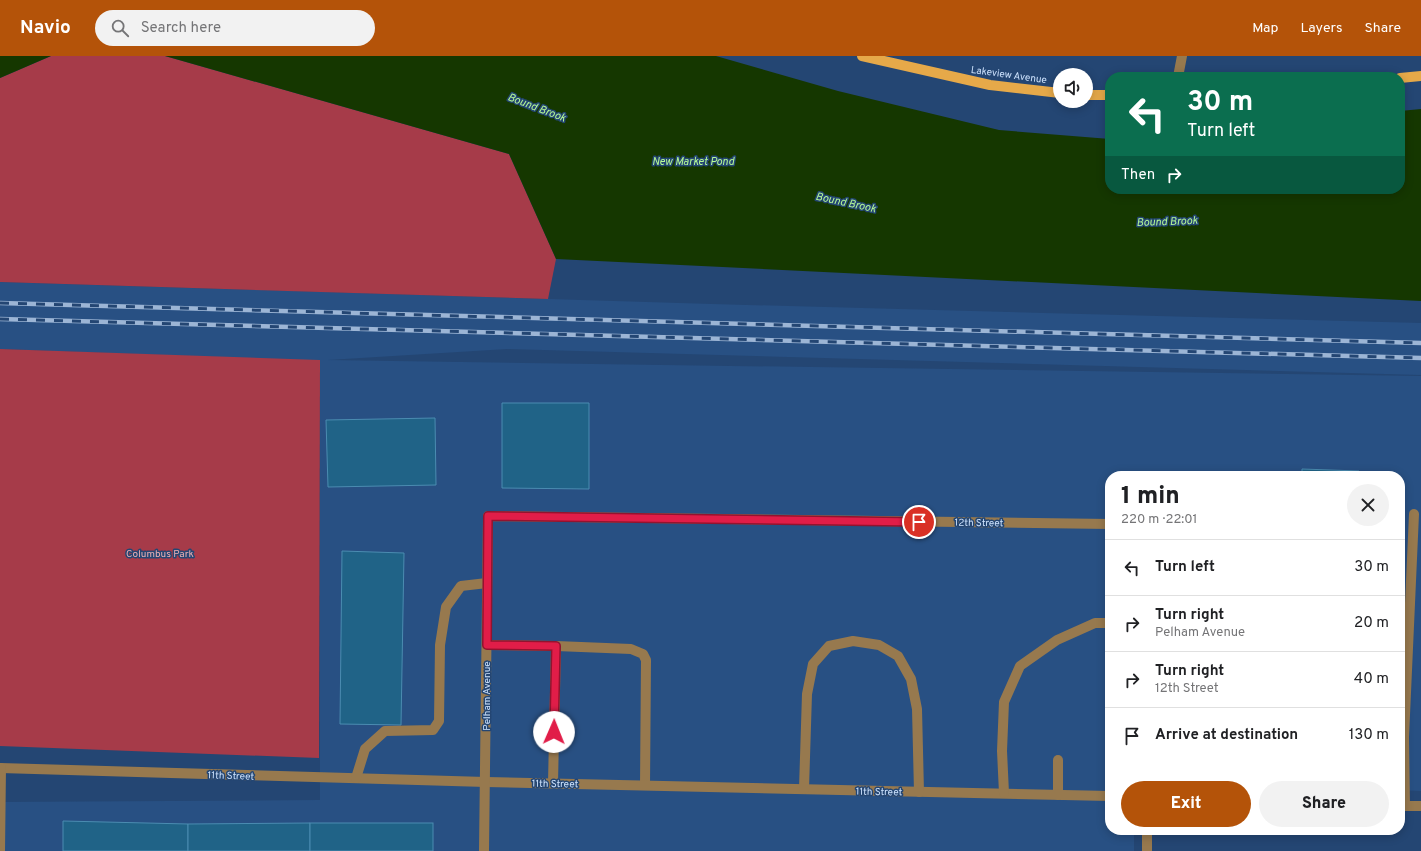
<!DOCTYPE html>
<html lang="en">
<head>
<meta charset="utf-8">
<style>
	:root { --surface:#fff; --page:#f2f2f2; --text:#202124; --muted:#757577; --line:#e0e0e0; --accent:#b45309 }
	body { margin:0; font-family:Overpass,sans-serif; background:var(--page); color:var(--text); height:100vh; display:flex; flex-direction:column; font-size:15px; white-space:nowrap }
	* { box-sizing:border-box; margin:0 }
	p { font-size:13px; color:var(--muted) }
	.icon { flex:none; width:22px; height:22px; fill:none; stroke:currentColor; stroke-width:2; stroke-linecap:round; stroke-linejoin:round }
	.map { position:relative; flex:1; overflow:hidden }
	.details { position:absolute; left:1105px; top:415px; width:300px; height:364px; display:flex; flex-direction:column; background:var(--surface); border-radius:16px; box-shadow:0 2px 10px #0003 }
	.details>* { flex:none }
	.hud { position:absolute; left:1105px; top:16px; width:300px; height:122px; border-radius:16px; box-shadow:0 2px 10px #0003; background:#0b6e4f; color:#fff; overflow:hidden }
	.buttons { position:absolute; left:1053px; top:12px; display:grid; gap:8px }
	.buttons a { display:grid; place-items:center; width:40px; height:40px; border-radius:50%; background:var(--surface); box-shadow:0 2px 10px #0003; font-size:20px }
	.pin { position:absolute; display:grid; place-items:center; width:34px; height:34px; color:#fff; margin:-17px; border:2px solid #fff; border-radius:50%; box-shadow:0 1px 4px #0007 }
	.me { position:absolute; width:44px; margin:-22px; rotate:1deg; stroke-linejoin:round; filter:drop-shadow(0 0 3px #0008) }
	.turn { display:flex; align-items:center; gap:14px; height:84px; padding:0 16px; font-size:18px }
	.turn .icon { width:52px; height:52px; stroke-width:2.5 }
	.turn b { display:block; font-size:28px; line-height:34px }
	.then { display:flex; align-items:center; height:38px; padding:0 16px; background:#0003; gap:8px; font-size:15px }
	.round { display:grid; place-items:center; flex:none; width:42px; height:42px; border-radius:21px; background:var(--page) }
	.head { display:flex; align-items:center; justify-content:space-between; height:68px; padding:0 16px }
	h1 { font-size:24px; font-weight:800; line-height:30px }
	.cta { display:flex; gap:8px; margin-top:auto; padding:8px 16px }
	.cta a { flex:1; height:46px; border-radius:24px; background:var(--accent); color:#fff; font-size:16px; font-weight:800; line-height:46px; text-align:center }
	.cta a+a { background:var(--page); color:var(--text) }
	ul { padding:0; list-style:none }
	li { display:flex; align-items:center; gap:12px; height:56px; padding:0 16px; border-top:1px solid var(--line) }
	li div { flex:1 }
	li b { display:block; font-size:15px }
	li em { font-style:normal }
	header { display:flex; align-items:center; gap:24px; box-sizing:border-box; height:56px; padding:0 20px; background:var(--accent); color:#fff }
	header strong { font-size:19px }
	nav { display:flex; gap:22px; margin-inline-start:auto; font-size:14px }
	.search { width:280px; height:36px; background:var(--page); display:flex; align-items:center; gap:10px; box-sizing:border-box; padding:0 14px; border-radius:22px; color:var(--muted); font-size:15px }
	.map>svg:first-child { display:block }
</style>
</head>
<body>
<header>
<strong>Navio</strong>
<div class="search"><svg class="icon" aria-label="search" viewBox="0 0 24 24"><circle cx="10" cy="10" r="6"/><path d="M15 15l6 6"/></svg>Search here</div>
<nav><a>Map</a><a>Layers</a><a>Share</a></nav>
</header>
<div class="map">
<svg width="1421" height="795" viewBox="0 0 1421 795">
	<rect width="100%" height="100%" fill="#244673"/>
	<!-- built -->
	<path fill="#285083" d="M0,226L712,248L1421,267V319L507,293L328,304L1421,320V735L1400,734V420H1110V774H1134V795H0V746L320,744V305L0,293Z"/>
	<!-- green -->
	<g fill="#a63b49">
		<path d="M51,0H165L509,98L556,203L548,243L0,226V22Z"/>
		<path d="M0,293L320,304L319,702L0,690Z"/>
	</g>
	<!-- water -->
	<g fill="#153700">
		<path d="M0,0H51L0,22Z"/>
		<path d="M165,0H716L838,35L999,74L1110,83V133H1400V55L1421,53V245L556,203L509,98Z"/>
	</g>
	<!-- building -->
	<g fill="#206387" stroke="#4b8cb1">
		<path d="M502,347H589V433L502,432Z"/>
		<path d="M435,362L436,429L328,431L326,364Z"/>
		<path d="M1302,413L1359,415V420H1302Z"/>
		<path d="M342,495L404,497L401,669L340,668Z"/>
		<path d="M63,765L188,768V795H63Z"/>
		<path d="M310,767V795H188V768Z"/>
		<rect x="310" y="767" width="123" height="28"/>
	</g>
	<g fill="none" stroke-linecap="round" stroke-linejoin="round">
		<!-- minor -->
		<g stroke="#97794e" stroke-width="10">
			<path d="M1178,21L1182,0"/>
			<path d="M487,589L556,590L553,727"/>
			<path d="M556,590L631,593L643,598L646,604L645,729"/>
			<path d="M1058,704V739"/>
			<path d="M0,712L486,726L1110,740"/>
			<path d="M356,722L365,693L385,675L433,674L439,665L440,589L446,551L461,530L487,527"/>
			<path d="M804,733L807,638L813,608L829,590L853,585L879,589L898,600L911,623L917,653L919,736"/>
			<path d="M1004,737L1002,695L1004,646L1020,610L1057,584L1095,567H1110"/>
			<path d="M1400,750H1421"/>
			<path d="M1405,750L1404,681L1414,458"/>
			<path d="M0,795L1,712"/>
			<path d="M484,795L488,460L1110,468"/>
			<path d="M1147,795V774"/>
		</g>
		<!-- major -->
		<g stroke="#e6a949" stroke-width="10">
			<path d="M862,0L990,29L1060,37"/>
			<path d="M1400,22L1421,20"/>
			<path d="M1086,39H1110"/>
		</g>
		<!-- rail casing -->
		<g stroke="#9cb5d5" stroke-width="4.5">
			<g id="rail">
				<path d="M0,247L1421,287"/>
				<path d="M0,263L1421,302"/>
			</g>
		</g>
		<!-- rail -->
		<use href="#rail" stroke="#244673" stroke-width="3" stroke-dasharray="9" stroke-linecap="butt"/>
	</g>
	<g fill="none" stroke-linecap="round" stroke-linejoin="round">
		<!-- route casing -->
		<g stroke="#92132f" stroke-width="10">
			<path id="route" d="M554,676L556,590L487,589L488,460L919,466"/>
		</g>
		<!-- route -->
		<use href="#route" stroke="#e11d48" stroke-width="7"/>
	</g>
	<g text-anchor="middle" stroke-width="3" stroke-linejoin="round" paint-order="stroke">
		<!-- street labels -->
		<g font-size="10" fill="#cde2fd" stroke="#244673">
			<text transform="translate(1009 18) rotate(8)" y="4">Lakeview Avenue</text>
			<text transform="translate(979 466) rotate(1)" y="4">12th Street</text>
			<text transform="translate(486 640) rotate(-90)" y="4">Pelham Avenue</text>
			<text transform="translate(231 719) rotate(2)" y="4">11th Street</text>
			<text transform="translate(555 727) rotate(1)" y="4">11th Street</text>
			<text transform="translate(879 735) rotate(1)" y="4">11th Street</text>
		</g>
		<!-- park labels -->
		<g font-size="10" fill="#eeafb2" stroke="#244673">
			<text x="160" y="501">Columbus Park</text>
		</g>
		<!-- water labels -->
		<g font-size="11" font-style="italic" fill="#b7fb95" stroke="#244673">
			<text transform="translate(537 51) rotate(21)" y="4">Bound Brook</text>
			<text x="693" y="109">New Market Pond</text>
			<text transform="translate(846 146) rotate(12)" y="4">Bound Brook</text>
			<text transform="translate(1167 165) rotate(-2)" y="4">Bound Brook</text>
		</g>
	</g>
</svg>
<div class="buttons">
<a><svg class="icon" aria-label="sound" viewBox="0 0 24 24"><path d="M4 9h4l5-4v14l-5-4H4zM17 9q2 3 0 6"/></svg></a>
</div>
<div class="pin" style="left:919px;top:466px;background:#d93025"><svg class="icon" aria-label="arrive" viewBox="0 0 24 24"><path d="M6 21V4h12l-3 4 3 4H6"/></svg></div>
<svg class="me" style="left:554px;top:676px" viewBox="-20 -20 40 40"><circle r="19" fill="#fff"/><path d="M0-13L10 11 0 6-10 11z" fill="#e11d48"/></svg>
<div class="hud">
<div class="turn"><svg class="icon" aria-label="left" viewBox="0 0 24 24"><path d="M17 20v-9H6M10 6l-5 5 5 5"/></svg><div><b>30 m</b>Turn left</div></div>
<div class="then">Then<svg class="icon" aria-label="right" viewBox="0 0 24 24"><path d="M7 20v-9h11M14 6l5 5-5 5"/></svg></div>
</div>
<section class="details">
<div class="head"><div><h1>1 min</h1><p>220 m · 22:01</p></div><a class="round"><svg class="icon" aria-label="close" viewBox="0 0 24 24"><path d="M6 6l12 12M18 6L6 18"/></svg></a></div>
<ul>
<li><svg class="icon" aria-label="left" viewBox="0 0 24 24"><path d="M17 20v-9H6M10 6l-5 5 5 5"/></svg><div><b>Turn left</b></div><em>30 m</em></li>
<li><svg class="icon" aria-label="right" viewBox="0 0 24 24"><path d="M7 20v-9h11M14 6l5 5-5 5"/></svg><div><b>Turn right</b><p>Pelham Avenue</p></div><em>20 m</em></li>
<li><svg class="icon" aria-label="right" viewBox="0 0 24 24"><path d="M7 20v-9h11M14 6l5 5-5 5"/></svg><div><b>Turn right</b><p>12th Street</p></div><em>40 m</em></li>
<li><svg class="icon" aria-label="arrive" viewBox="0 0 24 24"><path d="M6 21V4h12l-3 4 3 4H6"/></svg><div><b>Arrive at destination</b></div><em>130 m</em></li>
</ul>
<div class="cta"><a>Exit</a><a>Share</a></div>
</section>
</div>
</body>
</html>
